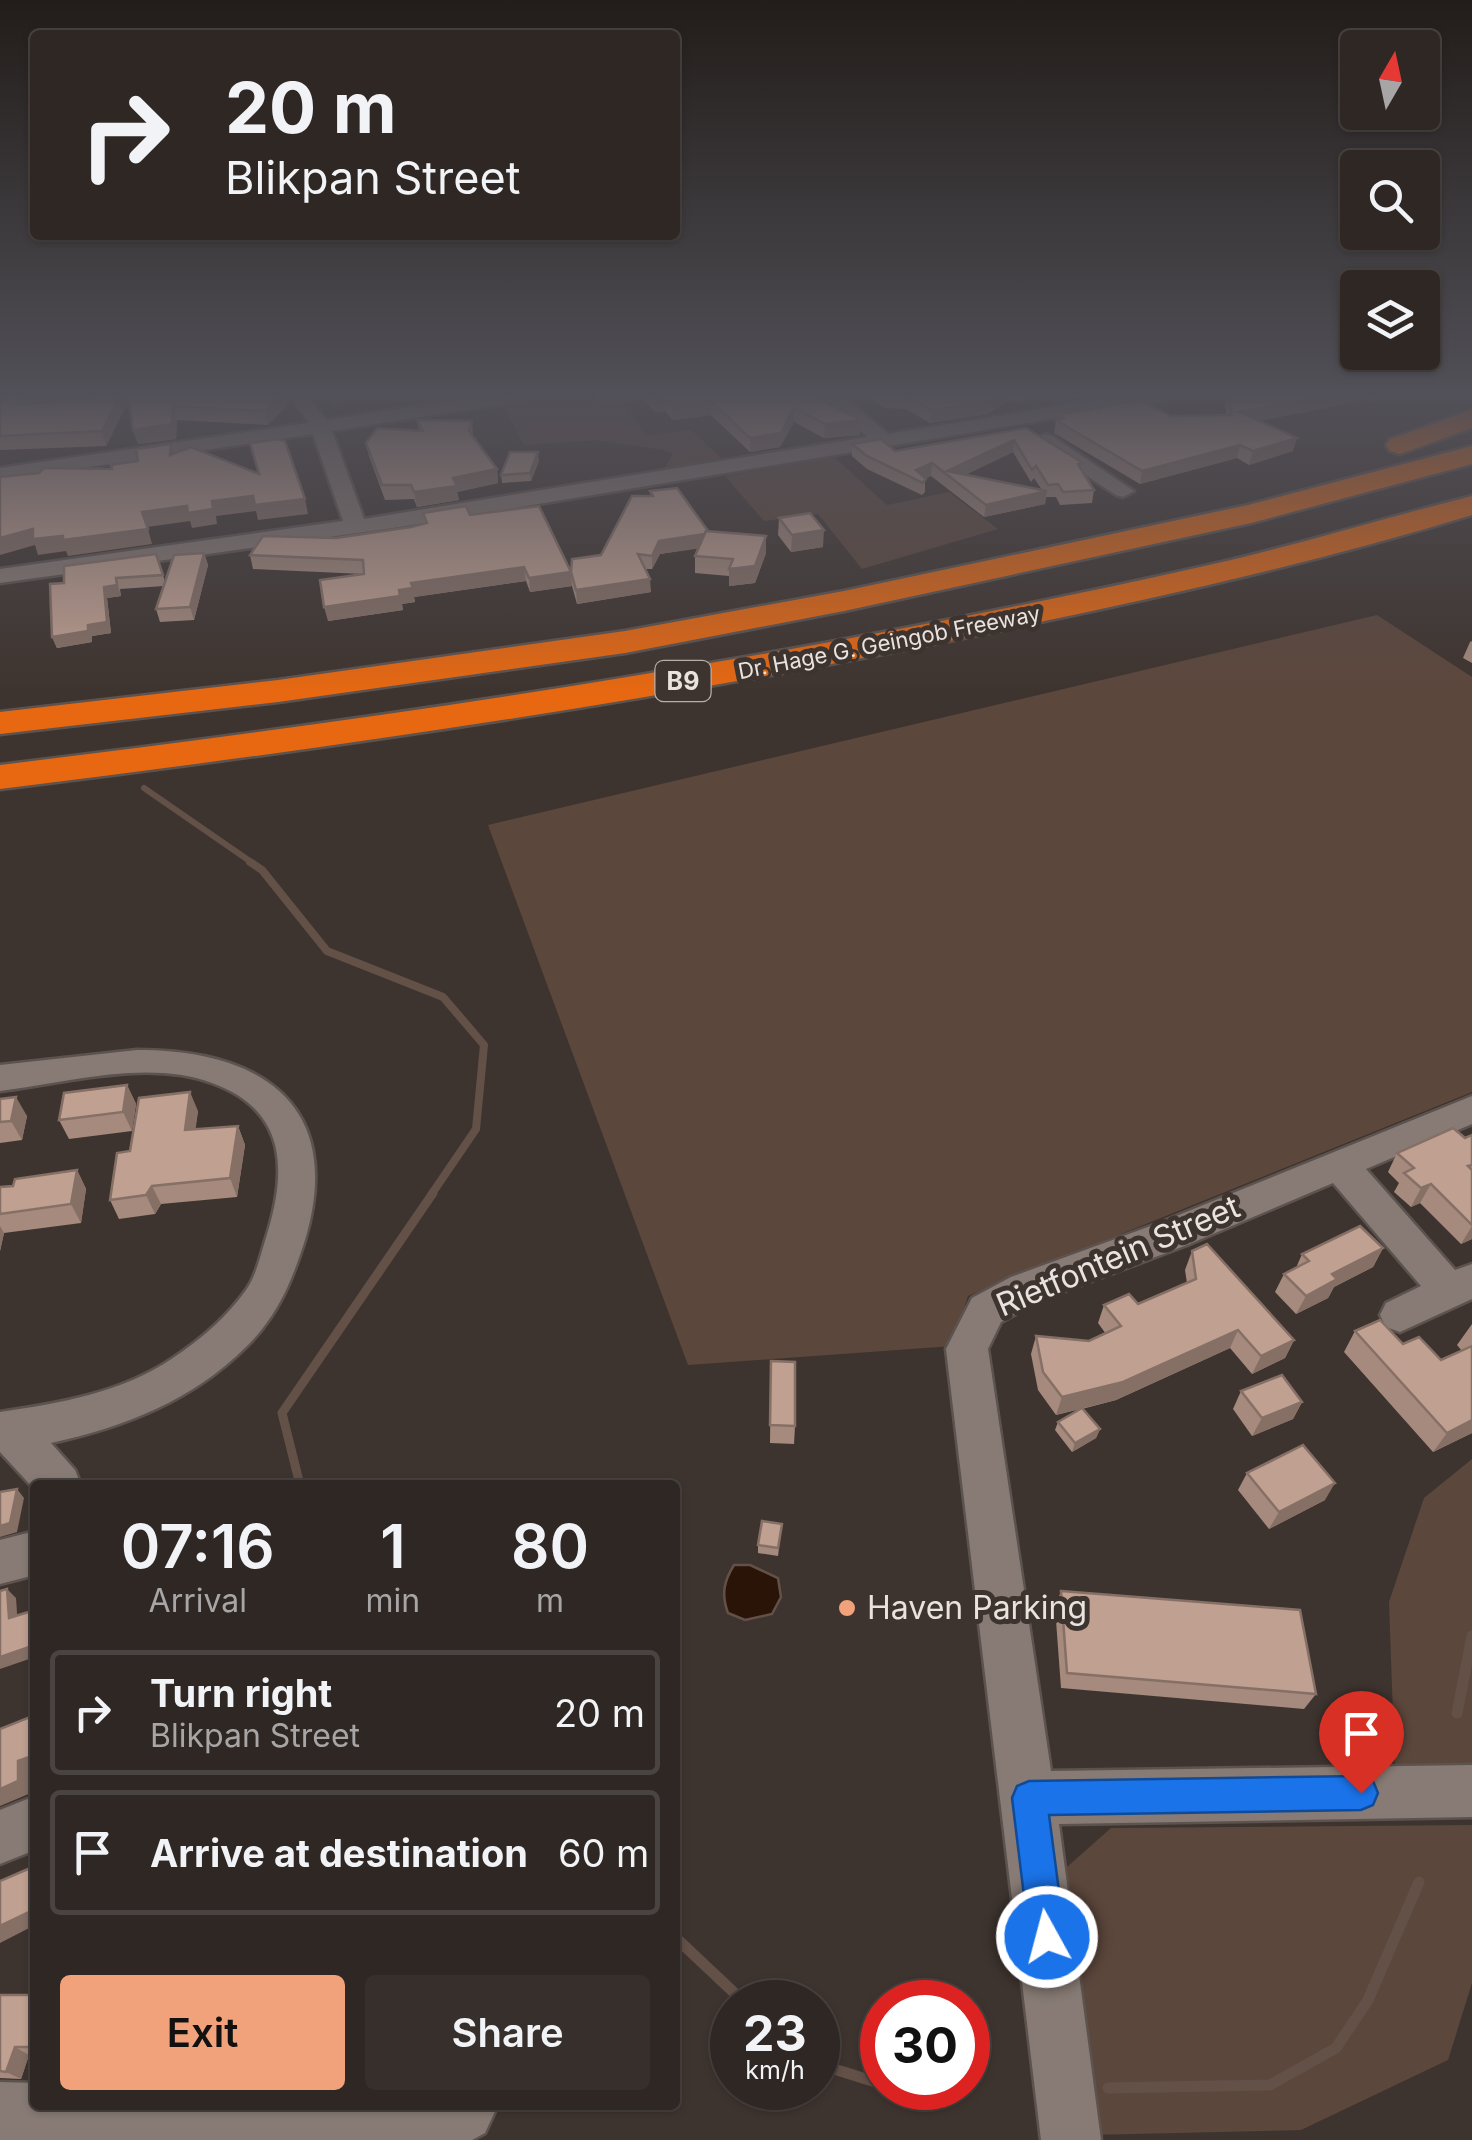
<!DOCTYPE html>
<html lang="en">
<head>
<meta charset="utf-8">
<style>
	:root { --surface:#2e2723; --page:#362f2b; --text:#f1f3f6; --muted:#a7a5a6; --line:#494441; --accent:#f1a27b }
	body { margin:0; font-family:Inter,sans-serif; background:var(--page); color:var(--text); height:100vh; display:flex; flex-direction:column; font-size:38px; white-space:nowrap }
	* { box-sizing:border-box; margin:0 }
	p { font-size:32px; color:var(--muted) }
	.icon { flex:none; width:55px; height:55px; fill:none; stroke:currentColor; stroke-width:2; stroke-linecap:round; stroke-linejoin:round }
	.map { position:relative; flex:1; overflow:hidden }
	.panel { position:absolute; left:30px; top:1480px; width:650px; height:630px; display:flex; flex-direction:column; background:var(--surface); border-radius:10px; box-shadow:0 2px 8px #0004,0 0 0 2px var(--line) }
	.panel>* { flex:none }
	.guide { position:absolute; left:30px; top:30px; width:650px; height:210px; border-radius:10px; box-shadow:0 2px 8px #0004,0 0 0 2px var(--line); background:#2e2723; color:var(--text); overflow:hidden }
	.needle { width:65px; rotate:9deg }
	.fabs { position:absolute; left:1340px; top:30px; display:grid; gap:20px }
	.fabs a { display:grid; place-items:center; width:100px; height:100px; border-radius:10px; background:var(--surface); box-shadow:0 2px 8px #0004,0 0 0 2px var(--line); font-size:50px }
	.speed { position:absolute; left:710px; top:1980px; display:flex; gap:20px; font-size:50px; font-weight:700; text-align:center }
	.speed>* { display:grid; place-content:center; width:130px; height:130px; border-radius:50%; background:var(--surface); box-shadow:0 2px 8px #0004,0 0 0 2px var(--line); line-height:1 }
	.speed small { font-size:25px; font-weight:400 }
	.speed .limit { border:15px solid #d22; background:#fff; color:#111 }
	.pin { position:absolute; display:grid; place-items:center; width:85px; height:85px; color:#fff; margin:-102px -42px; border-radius:50% 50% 50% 0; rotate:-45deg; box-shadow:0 0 10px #0007 }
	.pin .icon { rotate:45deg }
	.me { position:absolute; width:110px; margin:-55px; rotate:353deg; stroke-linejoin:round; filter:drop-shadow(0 0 8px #0008) }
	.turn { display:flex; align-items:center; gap:35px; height:210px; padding:0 30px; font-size:45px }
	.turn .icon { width:130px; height:130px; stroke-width:2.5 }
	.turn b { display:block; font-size:70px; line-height:85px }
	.eta { display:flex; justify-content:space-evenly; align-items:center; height:170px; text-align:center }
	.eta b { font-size:60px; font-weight:600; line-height:70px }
	.primary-button { display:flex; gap:20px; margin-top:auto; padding:20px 30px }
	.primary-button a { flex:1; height:115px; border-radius:10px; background:var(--accent); color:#111; font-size:40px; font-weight:600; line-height:115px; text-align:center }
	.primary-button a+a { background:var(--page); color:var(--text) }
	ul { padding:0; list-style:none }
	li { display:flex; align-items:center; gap:30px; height:125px; margin:0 20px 15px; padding:0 10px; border:5px solid var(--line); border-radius:10px }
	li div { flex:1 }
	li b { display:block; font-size:38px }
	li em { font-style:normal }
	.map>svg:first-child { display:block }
</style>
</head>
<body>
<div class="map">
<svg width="1472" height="2140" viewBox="0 0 1472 2140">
	<rect width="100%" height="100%" fill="#3e342f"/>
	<!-- green -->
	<g fill="#5c473c">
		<path d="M561,394H617L646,436L691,430L727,463L662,472L673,454L663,450L598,440L524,445L502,403Z"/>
		<path d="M834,457L887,505L949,492L998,529L862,569L818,514L764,521L725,476Z"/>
		<path d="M1377,615L1472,677V1092L968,1296L952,1346L688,1365L488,825Z"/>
		<path d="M1472,1459V1771H1395L1389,1602L1424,1498Z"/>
		<path d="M1472,1825V1983L1448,2060L1301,2130L1089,2135L1067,1867L1111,1828Z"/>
	</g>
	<!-- water -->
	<path fill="#2a1307" stroke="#635148" stroke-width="2.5" d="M734,1565H750L778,1578L781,1597L772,1614L745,1620L728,1613C721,1594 724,1581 734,1565Z"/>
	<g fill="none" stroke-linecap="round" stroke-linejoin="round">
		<!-- stream-far3 -->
		<path stroke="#635148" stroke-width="6" d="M144,788L254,864"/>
		<!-- stream-far2 -->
		<path stroke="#635148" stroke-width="8" d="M250,862L262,870L327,951L443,997L484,1045L476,1129L431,1195"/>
		<!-- stream-far1 -->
		<path stroke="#635148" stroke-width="9" d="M300,1485L282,1413L433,1193"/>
		<!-- stream -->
		<g stroke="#635148" stroke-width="11">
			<path d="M1457,1713L1472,1636"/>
			<path d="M675,1937L744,2002"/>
			<path d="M818,2064L882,2084"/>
			<path d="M894,2088L908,2092"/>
			<path d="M1108,2088L1270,2085L1336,2048L1368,2000L1419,1882"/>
		</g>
		<!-- minor casing -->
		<g stroke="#5c534f" stroke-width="5">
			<g id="minor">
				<path d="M0,394H169C142,416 37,405 0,403Z"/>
				<path d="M289,394H307L326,420L493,394H537L528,400L332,431L364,519L868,437L821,394H841L888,434L1133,394H1175L1166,400L393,528L0,583V569L343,521L313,434L0,480V468L309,423Z"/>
				<path d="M1045,434L1052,436L1134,491L1123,497L1116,495L1038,444L1035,440Z"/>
				<path d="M137,1050C262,1050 345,1105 305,1240C292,1281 278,1315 247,1346C193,1400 125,1427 51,1443L75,1470L81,1485H35V1490L0,1452V1412C61,1403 121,1393 173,1358C200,1340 227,1317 246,1290C256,1276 260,1257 265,1241C287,1173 289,1111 212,1083C147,1059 66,1083 0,1091V1065Z"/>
				<path d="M1472,1096V1124L1366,1169L1455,1270L1472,1264V1299L1400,1332L1386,1327L1380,1315L1386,1303L1421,1286L1333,1183L1187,1245L1039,1301L1001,1322L988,1349L1051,1771L1472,1765V1817L1059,1824L1101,2140H1041L946,1349L972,1298L1011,1277L1159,1223Z"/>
				<path d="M35,1531V1575L0,1584V1540Z"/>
				<path d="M35,1796V1850L0,1864V1810Z"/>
				<path d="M0,2082L35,2083V2105H498L485,2133L472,2140H0Z"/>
			</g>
		</g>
		<!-- highway casing -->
		<g stroke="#5c534f" stroke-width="5">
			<g id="highway">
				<path d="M1472,410V428L1400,454L1390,451L1386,445L1390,439Z"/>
				<path d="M1472,446V464L1251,523L844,611L625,653L278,702L0,734V712L278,680L625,631L844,591L1248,505Z"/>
				<path d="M1472,496V515C1322,561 1170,595 1016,627C680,698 341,747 0,789V765C406,716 809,655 1209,565C1298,545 1384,518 1472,496Z"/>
			</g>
		</g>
		<!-- minor -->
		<use href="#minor" fill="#887b75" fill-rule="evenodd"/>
		<!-- highway -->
		<use href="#highway" fill="#e86811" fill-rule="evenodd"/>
	</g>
	<!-- wall -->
	<g fill="#a58a7d" fill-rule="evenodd">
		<path d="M136,394L290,402L268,425L177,420L176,439L138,444L133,430Z"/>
		<path d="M325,394H380L334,403Z"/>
		<path d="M593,394H815L812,396L861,420L860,435L824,438L794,422L780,447L750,452L711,415L673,420L665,411L655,412L644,399L601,405Z"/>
		<path d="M862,394H1024L1023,403L1007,401L988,414L930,423L906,409L886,408Z"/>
		<path d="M1057,394H1105L1084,398Z"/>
		<path d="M1225,394H1403L1372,402L1366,400L1259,421L1293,451L1249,465L1237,458L1140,484L1054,433L1056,420L1059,419L1060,415H1226Z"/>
		<path d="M120,396L124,410L106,446L0,450V397L27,404Z"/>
		<path d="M417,420L472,421L473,437L497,469L498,483L457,492L459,500L417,507L414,499L385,500L369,456L366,443L419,430Z"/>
		<path d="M1026,428L1082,470L1094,490L1092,503L1060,505L1056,497H1046L1045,504L984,517L931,476L925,478V492L922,495L867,469L852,456V444L895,451ZM1013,452L1031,482L1034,478L1042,490L965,475Z"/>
		<path d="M539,461L531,481L502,483L501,475Z"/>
		<path d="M650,491L708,531L766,536V553L755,583L729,586V576L695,573V556L698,548L660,554L652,569H645L651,592L577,604L572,586L530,592L526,581L414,597L415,602L402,604L403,610L328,621L363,574L253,569L250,555L336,538L411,527L425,524L423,513L470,515L571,572L601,555L651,496Z"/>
		<path d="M779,518L823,547L791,552L778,535Z"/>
		<path d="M204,553L208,565L194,620L160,622L156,609L164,586L120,589L121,596L107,598L111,633L92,636V642L57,648L52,637L64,583L163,575L165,582Z"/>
		<path d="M1472,641V663L1463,658L1470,642Z"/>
		<path d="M127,1085L136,1104L132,1131L69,1139L59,1120Z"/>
		<path d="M0,1099L27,1116L22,1140L0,1143Z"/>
		<path d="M198,1111L195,1129L238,1126L245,1145L237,1197L161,1204L155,1214L119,1219L110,1200L130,1151Z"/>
		<path d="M1472,1135V1239L1461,1244L1420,1203L1411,1207L1394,1192L1399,1183L1388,1172L1397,1153L1465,1138Z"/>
		<path d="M77,1170L86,1189L81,1223L4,1233L0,1251V1187L13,1186Z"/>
		<path d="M1383,1248L1373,1267L1334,1287L1328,1298L1296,1314L1275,1292L1284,1274L1296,1268L1302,1254Z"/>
		<path d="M1192,1251L1294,1340L1285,1358L1252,1374L1230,1348L1116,1400L1082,1409L1100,1429L1096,1438L1072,1452L1055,1430L1058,1422L1080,1409L1056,1415L1038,1390L1031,1354L1036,1336L1089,1341L1106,1334L1098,1323L1104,1305L1138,1304L1187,1283L1185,1270Z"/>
		<path d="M1472,1324V1433L1433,1452L1344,1352L1355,1331L1403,1344L1441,1360L1462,1351L1457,1345Z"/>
		<path d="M771,1361L795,1426L794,1444L770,1443Z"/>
		<path d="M1241,1391L1302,1402L1293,1419L1252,1436L1233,1409Z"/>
		<path d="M1247,1473L1325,1500L1269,1529L1238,1490Z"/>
		<path d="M782,1524L778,1556L758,1553V1545Z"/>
		<path d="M1061,1591L1316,1694L1304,1709L1061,1688L1055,1607Z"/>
		<path d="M0,1995H35V2055H29L21,2079L0,2078Z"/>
	</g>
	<!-- shaded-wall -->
	<g fill="#867066">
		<path d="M281,394H288L290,402L268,425L265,411Z"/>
		<path d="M333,394H380L334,403Z"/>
		<path d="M397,394H427L397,398Z"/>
		<path d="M600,394H644V399L601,405Z"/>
		<path d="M1001,394H1008L1007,401L988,414L930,423L932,410Z"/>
		<path d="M1085,394H1105L1084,398Z"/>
		<path d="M1337,394H1368L1366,400L1237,425L1240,412Z"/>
		<path d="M1375,394H1403L1372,402Z"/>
		<path d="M120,396L124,410L106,446L102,431Z"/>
		<path d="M665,397V411L655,412L654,399Z"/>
		<path d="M711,401V415L673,420L672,406Z"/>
		<path d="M173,406L177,420L176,439L138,444L133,430Z"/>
		<path d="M794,408V422L780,447L750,452V438Z"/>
		<path d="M861,420L860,435L824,438L825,424Z"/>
		<path d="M1297,438L1293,451L1249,465L1253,451Z"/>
		<path d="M1014,440L1013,452L954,480L947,471Z"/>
		<path d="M1240,445L1237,458L1140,484L1142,471Z"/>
		<path d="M538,452L539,461L531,481L530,473Z"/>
		<path d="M932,463L931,476L919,481L916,470Z"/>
		<path d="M497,469L498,483L457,492L459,500L417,507L414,492L453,478Z"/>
		<path d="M1047,491L1045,504L984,517L986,505Z"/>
		<path d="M253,496L305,499L308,514L258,520L256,511L216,516L217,524L192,528L190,521L147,527L142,512Z"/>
		<path d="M33,529L63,536L148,529L152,544L68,556L66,551L38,555L35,545L0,555V538Z"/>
		<path d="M824,530L823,547L791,552L792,535Z"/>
		<path d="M709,533V547L660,554L652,569V556L659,541Z"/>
		<path d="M766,536V553L755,583L729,586V569Z"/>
		<path d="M204,553L208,565L194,620L190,607Z"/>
		<path d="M524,567L526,581L414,597L415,602L402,604L403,610L328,621L324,607L399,590L411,583Z"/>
		<path d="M571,572L572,586L530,592L529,578Z"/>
		<path d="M116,578L121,596L107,598L111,633L92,636V642L57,648L52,637L88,625L104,587Z"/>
		<path d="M650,579L651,592L577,604L576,590Z"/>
		<path d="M127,1085L136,1104L132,1131L123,1112Z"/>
		<path d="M190,1092L198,1111L193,1149L185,1130Z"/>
		<path d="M16,1097L27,1116L22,1140L11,1121Z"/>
		<path d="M238,1126L245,1145L237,1197L230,1178Z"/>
		<path d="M77,1170L86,1189L81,1223L71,1204Z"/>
		<path d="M1431,1184L1420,1203L1411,1207L1421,1188Z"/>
		<path d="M152,1186L161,1204L155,1214L146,1195Z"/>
		<path d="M0,1226L4,1233L0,1251Z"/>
		<path d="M1472,1226V1239L1461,1244Z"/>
		<path d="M1383,1248L1373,1267L1334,1287L1328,1298L1296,1314L1306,1296L1332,1274Z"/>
		<path d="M1238,1330L1230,1348L1116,1400L1056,1415L1062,1397Z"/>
		<path d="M1294,1340L1285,1358L1252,1374L1261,1356Z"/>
		<path d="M1302,1402L1293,1419L1252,1436L1262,1418Z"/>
		<path d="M1472,1420V1433L1433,1452L1447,1433Z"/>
		<path d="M1100,1429L1096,1438L1072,1452L1075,1443Z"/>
		<path d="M1335,1483L1325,1500L1269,1529L1279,1512Z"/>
		<path d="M17,1489L24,1498L17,1532L0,1537V1526Z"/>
		<path d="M7,1589L16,1598L18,1627L9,1618Z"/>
		<path d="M35,1645V1657L0,1669V1657Z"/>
		<path d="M35,1755V1772L31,1773V1793L0,1806V1789L18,1761Z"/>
		<path d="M35,1909V1925L0,1943V1926Z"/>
		<path d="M15,2047L29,2055L21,2079L6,2072Z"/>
	</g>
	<!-- building -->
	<g fill="#c0a091" stroke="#867066" stroke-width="2.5">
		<path d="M136,394H281L265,411L173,406L172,424L133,430L128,395Z"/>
		<path d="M650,394H808L861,420L825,424L794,408L781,433L750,438L711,401L672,406L665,397L654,399Z"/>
		<path d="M885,394H1001L990,401L932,410L907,396Z"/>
		<path d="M1229,394H1337L1240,412L1297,438L1253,451L1240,445L1142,471L1056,420L1064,418L1060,415L1140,400L1171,416L1231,415Z"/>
		<path d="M120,396L102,431L0,436V397L25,398L16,405Z"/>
		<path d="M417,420L472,421L469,431L497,469L453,478L457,486L414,492L411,485H382L366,443L377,428L423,431Z"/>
		<path d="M1026,428L1083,463L1078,464L1094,490L1063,492L1058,484L1048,485L1036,466L1032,470L1014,440L947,471L1047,491L986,505L932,463L916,470L926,479L923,483L867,456L852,444L881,439L895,451Z"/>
		<path d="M278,439L285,441L305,499L255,505L253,496L212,501L213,509L188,513L187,506L142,512L148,529L63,540V536L33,539V529L0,538V477L39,473L44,468L112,469L111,465L138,461L136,449L171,444L170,455L191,447L259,474L250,443Z"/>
		<path d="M510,452H538L530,473L501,475Z"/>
		<path d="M677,488L708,531H706L705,534L659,541L652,556L638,554L650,579L576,590L571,572L529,578L524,567L411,583L413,588L399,590L400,596L324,607L320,580L364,574L363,560L250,555L263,536L336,538L411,527L427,523L423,513L466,506L470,515L539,506L571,572L572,559L601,555L632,496H653L650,491Z"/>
		<path d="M810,513L824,530L792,535L779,518Z"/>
		<path d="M706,531L766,536L755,566L729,569L733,559L695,556Z"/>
		<path d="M204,553L190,607L156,609L174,555Z"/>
		<path d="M156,554L163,575L116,578L117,585L104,587L107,622L88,625V631L52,637L50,584L64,583V566Z"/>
		<path d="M127,1085L123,1112L59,1120L64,1093Z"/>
		<path d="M190,1092L185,1130L238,1126L230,1178L152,1186L146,1195L110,1200L117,1153L130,1151L139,1098Z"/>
		<path d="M16,1097L11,1121L0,1122V1099Z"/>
		<path d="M1453,1128L1465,1138L1472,1135V1165L1468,1166L1472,1170V1225L1431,1184L1421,1188L1404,1173L1414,1168L1397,1153Z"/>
		<path d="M77,1170L71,1204L0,1214V1187L13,1186L15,1179Z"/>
		<path d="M1360,1226L1383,1248L1332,1274L1337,1279L1306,1296L1284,1274L1309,1261L1302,1254Z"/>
		<path d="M1207,1244L1294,1340L1261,1356L1238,1330L1123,1382L1062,1397L1043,1372L1036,1336L1089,1341L1121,1326L1104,1305L1129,1294L1138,1304L1196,1279L1192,1251Z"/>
		<path d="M1380,1320L1403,1344L1419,1337L1441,1360L1472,1346V1420L1447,1433L1355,1331Z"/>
		<path d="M771,1361L795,1362V1426L770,1425Z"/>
		<path d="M1282,1375L1302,1402L1262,1418L1241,1391Z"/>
		<path d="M1082,1408L1100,1429L1075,1443L1058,1422Z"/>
		<path d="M1303,1445L1335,1483L1279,1512L1247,1473Z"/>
		<path d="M17,1489L10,1523L0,1526V1492Z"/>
		<path d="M762,1521L782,1524L778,1548L758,1545Z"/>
		<path d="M7,1589L9,1618L35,1610V1645L0,1657V1591Z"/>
		<path d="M1061,1591L1300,1610L1316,1694L1067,1673Z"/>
		<path d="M35,1715V1755L18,1761V1781L0,1789V1729Z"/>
		<path d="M35,1825V1853L32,1826Z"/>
		<path d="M35,1866V1909L0,1926V1881Z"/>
		<path d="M0,1995H35V2047H15L6,2072L0,2071Z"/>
	</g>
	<!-- sky -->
	<linearGradient id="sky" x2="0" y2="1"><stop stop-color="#221d1a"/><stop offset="0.57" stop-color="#525058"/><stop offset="1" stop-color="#525058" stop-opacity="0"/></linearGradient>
	<rect width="1472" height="693" fill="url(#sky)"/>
	<!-- route -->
	<path fill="#1a73e8" stroke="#114b97" stroke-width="2.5" d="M1361,1776L1373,1781L1378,1793L1373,1805L1361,1810L1049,1815L1065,1937L1060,1950L1047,1955L1034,1950L1029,1937L1012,1798L1017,1786L1029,1781Z"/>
	<!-- markers -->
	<circle fill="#f1a27b" stroke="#3e342f" stroke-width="4" cx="847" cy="1608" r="10"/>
	<g text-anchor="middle" stroke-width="10" stroke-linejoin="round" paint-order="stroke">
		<!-- far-street labels -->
		<g font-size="22" fill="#e9e2de" stroke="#3e342f">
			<text transform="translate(889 642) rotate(-11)" y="8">Dr. Hage G. Geingob Freeway</text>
		</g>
		<!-- shield labels -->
		<rect fill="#3e342f" stroke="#b6aeaa" stroke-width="2.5" x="655.5" y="661" width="55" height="40" rx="8"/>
		<g font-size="25" font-weight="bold" fill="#e9e2de">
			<text x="683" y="690">B9</text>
		</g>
		<!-- near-street labels -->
		<g font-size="32" fill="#e9e2de" stroke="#3e342f">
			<text transform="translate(1118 1256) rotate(-23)" y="11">Rietfontein Street</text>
		</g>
		<!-- near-poi labels -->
		<g font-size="32" fill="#e9e2de" stroke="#3e342f" text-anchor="start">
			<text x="867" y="1619">Haven Parking</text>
		</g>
	</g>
</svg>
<div class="fabs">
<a><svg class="needle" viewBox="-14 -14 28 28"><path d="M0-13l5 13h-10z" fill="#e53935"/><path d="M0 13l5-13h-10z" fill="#a7a5a6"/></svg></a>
<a><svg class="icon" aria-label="search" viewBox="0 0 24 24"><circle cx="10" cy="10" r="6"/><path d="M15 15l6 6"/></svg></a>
<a><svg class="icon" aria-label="layers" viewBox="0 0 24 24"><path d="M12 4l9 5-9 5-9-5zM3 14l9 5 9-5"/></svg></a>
</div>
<div class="speed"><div>23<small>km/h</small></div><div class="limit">30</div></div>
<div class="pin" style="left:1361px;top:1793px;background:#d93025"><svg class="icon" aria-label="arrive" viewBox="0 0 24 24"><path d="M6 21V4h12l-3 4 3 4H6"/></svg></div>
<svg class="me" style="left:1047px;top:1937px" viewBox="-20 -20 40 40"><circle r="17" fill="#1a73e8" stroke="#fff" stroke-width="3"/><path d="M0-11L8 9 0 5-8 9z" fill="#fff"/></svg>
<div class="guide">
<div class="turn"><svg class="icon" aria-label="right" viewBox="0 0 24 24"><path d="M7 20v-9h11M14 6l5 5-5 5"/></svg><div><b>20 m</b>Blikpan Street</div></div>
</div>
<section class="panel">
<div class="eta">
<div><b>07:16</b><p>Arrival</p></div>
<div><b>1</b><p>min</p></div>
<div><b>80</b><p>m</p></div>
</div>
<ul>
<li><svg class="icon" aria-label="right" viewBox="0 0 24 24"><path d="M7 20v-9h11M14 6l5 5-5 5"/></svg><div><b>Turn right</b><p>Blikpan Street</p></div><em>20 m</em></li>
<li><svg class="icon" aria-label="arrive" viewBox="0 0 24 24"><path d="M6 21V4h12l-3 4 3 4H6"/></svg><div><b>Arrive at destination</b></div><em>60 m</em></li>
</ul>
<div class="primary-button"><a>Exit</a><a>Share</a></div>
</section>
</div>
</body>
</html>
